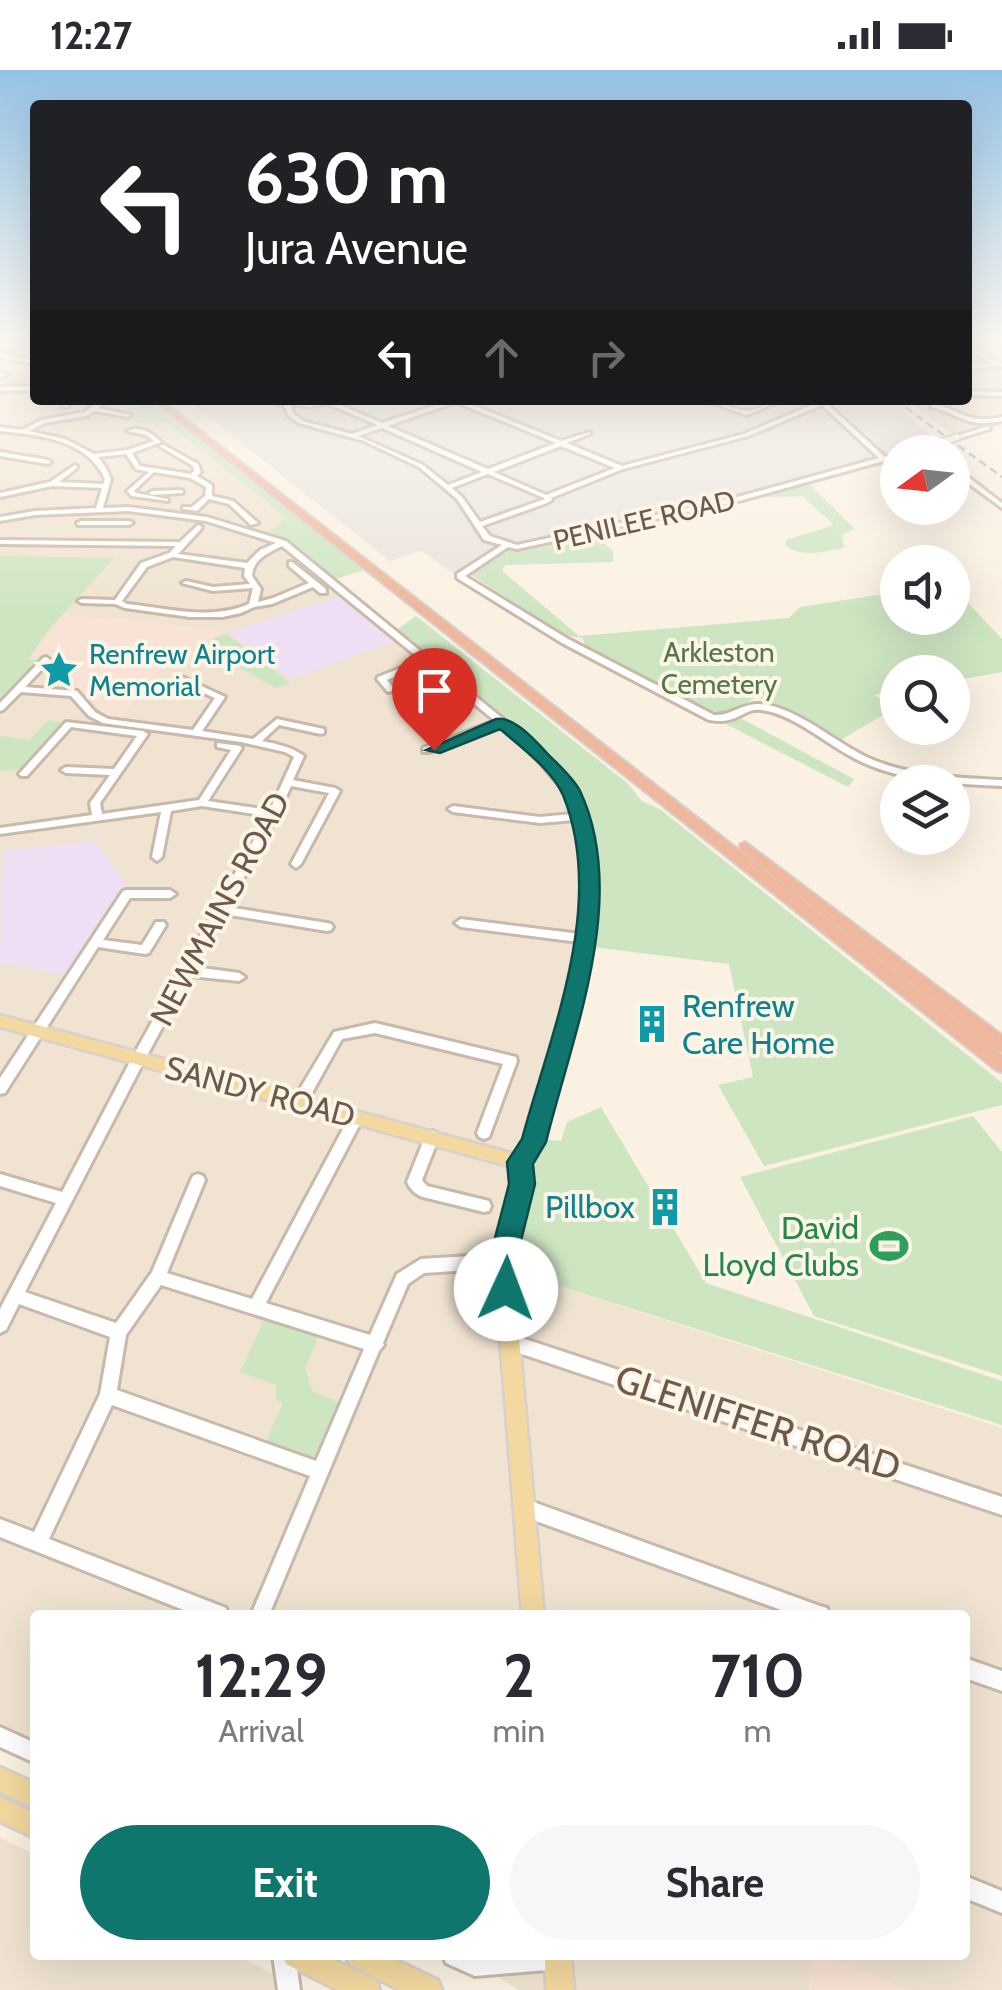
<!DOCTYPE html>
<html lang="en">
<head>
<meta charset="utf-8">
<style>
	:root { --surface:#fff; --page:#f7f7f7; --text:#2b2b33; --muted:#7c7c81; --accent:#0f766e }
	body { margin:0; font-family:Cabin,sans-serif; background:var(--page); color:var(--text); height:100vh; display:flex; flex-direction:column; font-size:38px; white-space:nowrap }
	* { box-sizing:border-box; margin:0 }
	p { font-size:32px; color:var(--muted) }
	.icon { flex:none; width:55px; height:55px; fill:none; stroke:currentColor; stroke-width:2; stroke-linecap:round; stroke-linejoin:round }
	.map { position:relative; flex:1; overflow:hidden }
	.sheet { position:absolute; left:30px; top:1540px; width:940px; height:350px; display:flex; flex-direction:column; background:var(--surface); border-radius:10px; box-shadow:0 10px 40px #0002 }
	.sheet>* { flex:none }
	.banner { position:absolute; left:30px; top:30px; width:942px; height:305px; border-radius:10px; box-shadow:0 10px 40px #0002; background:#202124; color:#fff; overflow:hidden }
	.needle { width:65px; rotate:255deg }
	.fabs { position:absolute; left:880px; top:365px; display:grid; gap:20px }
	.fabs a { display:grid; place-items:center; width:90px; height:90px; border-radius:50%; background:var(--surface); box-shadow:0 10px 40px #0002; font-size:50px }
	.pin { position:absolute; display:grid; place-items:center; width:85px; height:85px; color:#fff; margin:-102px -42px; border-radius:50% 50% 50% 0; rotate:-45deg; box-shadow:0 0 10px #0007 }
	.pin .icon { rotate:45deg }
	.me { position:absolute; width:110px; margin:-55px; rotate:2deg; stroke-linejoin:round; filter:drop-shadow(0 0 8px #0008) }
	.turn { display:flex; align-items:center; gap:35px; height:210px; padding:0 50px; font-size:45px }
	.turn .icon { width:130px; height:130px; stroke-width:2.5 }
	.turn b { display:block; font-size:70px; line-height:85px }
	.lanes { display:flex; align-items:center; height:95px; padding:0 50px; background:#0003; justify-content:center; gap:50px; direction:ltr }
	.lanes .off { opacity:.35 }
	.eta { display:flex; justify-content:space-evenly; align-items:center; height:170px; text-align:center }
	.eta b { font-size:60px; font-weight:800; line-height:70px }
	.button { display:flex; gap:20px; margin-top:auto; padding:20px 50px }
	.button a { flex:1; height:115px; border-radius:60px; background:var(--accent); color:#fff; font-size:40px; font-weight:800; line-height:115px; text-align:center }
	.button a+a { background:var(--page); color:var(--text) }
	.status { display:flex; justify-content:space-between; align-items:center; height:70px; padding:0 50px; background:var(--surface); direction:ltr }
	.status svg { height:28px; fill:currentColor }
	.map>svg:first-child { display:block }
</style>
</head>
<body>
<div class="status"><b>12:27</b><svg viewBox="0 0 49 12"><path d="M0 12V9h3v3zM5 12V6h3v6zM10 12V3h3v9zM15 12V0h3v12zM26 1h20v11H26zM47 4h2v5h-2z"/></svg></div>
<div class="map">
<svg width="1002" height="1920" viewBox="0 0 1002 1920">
	<rect width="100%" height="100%" fill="#faf1e2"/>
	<!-- residential -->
	<g fill="#f0e3d1">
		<path d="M968,271H1002V356L958,369L907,330H968Z"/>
		<path d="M0,300L35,306V330H140L294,448L263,469L282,478L530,682L565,723L581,781L573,895L490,1202L508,1200L1002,1358V1920H907L822,1885H965V1545H35V1692L0,1678Z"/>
		<path d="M0,1767L35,1785V1885H236L305,1920H0Z"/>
		<path d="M460,1885H814L810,1920H519Z"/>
	</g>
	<!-- commercial -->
	<g fill="#f9e2d6">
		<path d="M64,545L143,550L224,562L164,595L119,651H110L80,618L64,615L83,588L32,585Z"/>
		<path d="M814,1885H822L907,1920H810Z"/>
	</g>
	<!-- industrial -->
	<path fill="#e9e3dc" d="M187,330H889L937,371L730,430L543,477L509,480L470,504L463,501L456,505L422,481L390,491Z"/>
	<!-- education -->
	<g fill="#eedff5">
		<path d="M339,527L393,572L289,609L228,562Z"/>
		<path d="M95,771L127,816L70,907L0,892L3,781Z"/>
	</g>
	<!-- green -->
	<g fill="#cee5c2">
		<path d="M133,330H145L183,357L364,500L336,509L298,477L269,462L287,448L165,352H133L143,344L136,342L141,336Z"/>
		<path d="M806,411L855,459L842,465L844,478C824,481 803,489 785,475L786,470L834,455L802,426L748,428Z"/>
		<path d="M593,464L613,481V492L505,495L502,501L579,566L789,548L800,537L897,522L898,548H952L953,517L1002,569V602L953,611L952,602H898L897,620L874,625L896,637L839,671L756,626L732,645H714L585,579L583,568L563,565L470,504L509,480L543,477Z"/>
		<path d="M0,486L114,488L50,558L28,589L41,591L0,635Z"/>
		<path d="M416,546L627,713L642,731L661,740L996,1008L1002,1013V1035L764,1096L718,1015L753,1007L729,894L592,877C596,844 600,768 586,739C557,676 449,606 395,561Z"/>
		<path d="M226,563L290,613L276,618L200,576Z"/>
		<path d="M742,649L854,709L848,717L722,652Z"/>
		<path d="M48,650L66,653L25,699L0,701V666L30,670Z"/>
		<path d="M601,1037L706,1213L1002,1311V1355L508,1200L541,1069L561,1071L567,1052Z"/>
		<path d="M973,1046L1002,1082V1306L814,1246L740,1107Z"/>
		<path d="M265,1248L320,1264L305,1298L312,1321L343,1334L326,1381L304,1391L264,1376L283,1333L276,1330V1315L240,1302Z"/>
	</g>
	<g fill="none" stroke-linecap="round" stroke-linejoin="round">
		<!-- minor casing -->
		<g stroke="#c9b9aa" stroke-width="6">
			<g id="minor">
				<path d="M997,271H1002V274Z"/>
				<path d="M0,273L35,277V281L0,277Z"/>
				<path d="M968,275L1002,294V296L968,299V295L992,294L968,279Z"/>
				<path d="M0,284L35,290V294L0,288Z"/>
				<path d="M2,303L7,304L0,308V304Z"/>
				<path d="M35,316V320L0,321V317Z"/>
				<path d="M968,321L1002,322V326L968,325Z"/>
				<path d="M69,330H76L67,337H63V335Z"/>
				<path d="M100,330H107L98,338L131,345L128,347L95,341L87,346L45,353L29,361L65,369L94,384L127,380L154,371L146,365L127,361C140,356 152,362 161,372L132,383L140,396L191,404L194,401L193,396L159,376L164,375L198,394L201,402L197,406L212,415V426L233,431L258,453L251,455L229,434L209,429L197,441L183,439V437H192L205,426L206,417L190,408L154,402L134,421L136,423L168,429V431L132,426L127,421L149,402L136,399L126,384L98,387L105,396L111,409L103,438L128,437L207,447L286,471L535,675L574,719L582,743L586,746L583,749L593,781L597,834L587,896L540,1072C535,1082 528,1100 515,1096L513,1092L527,1070L575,896L579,872L461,857L455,853L461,849L580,864C587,822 586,791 574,750L540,753L453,742L448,739L453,736L540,747L572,744L565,722L529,679L500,656L429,682H423V678L495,651L426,594L387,610L395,620L388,622L377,609L378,607L421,590L282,476C268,483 253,489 252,506L261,519L258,532L273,528L309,513L289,496V492H292L326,519V523H320L313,517L272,534L254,537L241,543L222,547H190L125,538L115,534L82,533L78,531L82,529L115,530L141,493L169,483L176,476L0,474V470L180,472L198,455L202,457L201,459L178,484L247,493L260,480L276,473L206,451L128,441L35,445L0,451V447L35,441L96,438L102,418L52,416L0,427V423L50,412L75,395L77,396V398L59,412L103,414L105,409C87,369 38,365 0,361V357L22,360L41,350L85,342ZM173,487L245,498L244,506L250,514L213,517L186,511L182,513L213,521L253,518L249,534C209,551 168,538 127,534L122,531L147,497Z"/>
				<path d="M263,330L310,333L337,330L333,332L382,353L451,330H461L561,371L590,362V364L567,373L622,396L744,364L819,332L817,330H823L885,387L898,383V387L735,432L517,479L508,477L465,506L568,569L714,645C731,646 743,633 759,634C797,636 836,674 871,689C910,706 959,708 1002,710V716C957,714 906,712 864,693C831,679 796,644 761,640C750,638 742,646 732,649C724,652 717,651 709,650L562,573L457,508V504L502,475L484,470L457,429L419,397L364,371L299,353L289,346L284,335ZM456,332L556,373L488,399L388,356ZM326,333L377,355L352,364L303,351L294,344L290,334L310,337ZM822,335L879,388L734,428L517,475L490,466L482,456L547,433L552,430L551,428L623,399L748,366ZM382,358L482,402L448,415L423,395L358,366ZM561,376L615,398L546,425L494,402ZM488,404L544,428L545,429L480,452L462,427L452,418Z"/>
				<path d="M704,330C719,330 735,342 748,341C760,340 769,330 782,330L747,345Z"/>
				<path d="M933,334C964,341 966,354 1002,347V351C965,358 963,345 931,337Z"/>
				<path d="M988,356L990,359L957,369L954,367Z"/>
				<path d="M942,370L944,373L913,382H905Z"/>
				<path d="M0,382L48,390L51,392L48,394L0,386Z"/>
				<path d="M952,395L1002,433V438L952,401Z"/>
				<path d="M181,420L183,421V423L152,425L149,423L152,421Z"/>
				<path d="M81,451H129L133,453L129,455H78L77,453Z"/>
				<path d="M46,587L50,590L49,592L25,617L77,621L95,642L108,649L193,660L215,628L179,612V608L182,607L225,627L202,661L253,669L277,649L324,659V663L321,664L279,655L262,671C277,674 292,677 304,686L293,710L335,718L340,721L301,794L296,798L291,794L329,723L291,716L278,744L228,837L327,853L331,854L333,857L331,860L327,861L224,844L195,897L239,903L245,907L239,911L190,906L143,993L25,1222L116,1253L152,1202L191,1110L193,1106L198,1104L203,1106L205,1110L167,1203L252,1229L351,1044L356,1042L361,1044L363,1048L266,1233L370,1265L397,1204L421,1189L503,1184L508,1186L510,1191L508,1196L503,1198L424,1203L408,1214L383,1273L384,1275L379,1281L269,1545H251L310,1406L112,1335L49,1469L226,1538L228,1545H196L0,1467V1449L34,1462L100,1324L110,1267L19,1234L6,1260L0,1263V1239L56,1133L0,1116V1104L62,1122L133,986L267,746L202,736L171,741L162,787L157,791L152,787L161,742L0,764V758L92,745L90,733L110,705L66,703L61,700L66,697L114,699L137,666L71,657L27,706H21L19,704L66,652L143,661L148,664L100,733L102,744L199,730L231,680L217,677V673L240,676L242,678L208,731L270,740L294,687L285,682L241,672L103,653L89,646L71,626L21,622L3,640L0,641V633L43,588ZM161,1215L364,1279L316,1391L117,1320L126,1265Z"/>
				<path d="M127,820H170L176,824L170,828H130L103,870L142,875L156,852H164L166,855L149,883L145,884L98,877L5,1023L0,1024V1008L123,821Z"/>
				<path d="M375,953L516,987L517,991L489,1067L484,1069L479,1067L477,1063L503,994L375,963L342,969L304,1037L299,1038L294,1037L292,1033L294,1029L334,962Z"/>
				<path d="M432,1061L437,1063L439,1067L422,1110L427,1116L489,1131L491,1136L489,1141L484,1142L423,1127C416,1125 410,1119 407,1112L425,1067L427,1063Z"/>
				<path d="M513,1265L1002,1427V1445L513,1281L507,1278L505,1273L507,1268Z"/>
				<path d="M525,1429L820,1536L827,1538L829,1545H795L525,1447L519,1444L516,1438L519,1432Z"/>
				<path d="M965,1588L1002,1601V1621L965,1608Z"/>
				<path d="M0,1657L35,1673V1693L0,1677Z"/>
				<path d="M965,1806L1002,1821V1843L965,1828Z"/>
				<path d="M273,1885H295L300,1920H278Z"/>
				<path d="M443,1885H568L569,1888L566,1896L558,1899L475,1906L446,1893Z"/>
			</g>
		</g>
		<!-- major casing -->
		<g stroke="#d6d1cd" stroke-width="5">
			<g id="major">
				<path d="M0,271H5L0,273Z"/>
				<path d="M0,945L526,1087L530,1114L512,1191L544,1545H522L494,1191L514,1114L512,1097L0,957Z"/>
				<path d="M0,1697L35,1713V1738L0,1722Z"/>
				<path d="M0,1727L35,1743V1768L0,1752Z"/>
				<path d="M282,1885H324L376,1910L380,1920H337L286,1894Z"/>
				<path d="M345,1885H386L438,1910L442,1920H399L349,1894Z"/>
				<path d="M545,1885H571L574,1920H546Z"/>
			</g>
		</g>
		<!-- highway casing -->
		<g stroke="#d6d1cd" stroke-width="4">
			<g id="highway">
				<path d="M152,330H161L1002,985V1002L996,1000Z"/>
				<path d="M745,772L1002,965V982L996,980L740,780V774Z"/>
			</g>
		</g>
		<!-- minor -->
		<use href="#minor" fill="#fff" fill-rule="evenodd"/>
		<!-- major -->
		<use href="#major" fill="#f3d89f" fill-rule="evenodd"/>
		<!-- highway -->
		<use href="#highway" fill="#efb79d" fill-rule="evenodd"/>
		<!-- rail -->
		<path stroke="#b4a2c1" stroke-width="2.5" stroke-dasharray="8 5" stroke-linecap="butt" d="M895,330L1002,407"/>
		<!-- minor-bridge casing -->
		<g stroke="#c9b9aa" stroke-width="9" stroke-linecap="butt">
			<path id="minor-bridge" d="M942,372L957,367"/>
		</g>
		<!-- minor-bridge -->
		<use href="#minor-bridge" stroke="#fff" stroke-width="6"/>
	</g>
	<!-- sky -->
	<linearGradient id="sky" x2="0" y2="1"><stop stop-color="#95c3e5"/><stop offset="0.5" stop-color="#fdf9f2"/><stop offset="1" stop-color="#fdf9f2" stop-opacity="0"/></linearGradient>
	<rect width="1002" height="540" fill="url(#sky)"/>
	<!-- route -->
	<path fill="#0f766e" stroke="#0a4d48" stroke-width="2.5" d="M496,649C513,646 533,668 545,681C556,693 573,707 580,721C630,827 572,966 546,1072L533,1094L535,1114L516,1191L520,1219L516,1228L506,1232L496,1228L489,1191L509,1114L507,1092L522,1069C551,962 607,834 563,725C552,700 520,676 500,659L440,683L426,680Z"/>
	<!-- icons -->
	<defs>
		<g id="sight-bare" transform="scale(3)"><path d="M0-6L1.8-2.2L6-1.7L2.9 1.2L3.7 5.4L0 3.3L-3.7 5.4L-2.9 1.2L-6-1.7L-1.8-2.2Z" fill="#0f9aa8" stroke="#fdf5e7" stroke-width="2.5" paint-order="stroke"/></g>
		<g id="building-bare" transform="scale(3)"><path d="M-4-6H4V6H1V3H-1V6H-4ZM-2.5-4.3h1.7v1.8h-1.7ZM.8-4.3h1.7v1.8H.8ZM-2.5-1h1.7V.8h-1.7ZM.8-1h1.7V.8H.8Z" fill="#0f9aa8" stroke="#fdf5e7" stroke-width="2.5" paint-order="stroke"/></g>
		<g id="stadium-bare" transform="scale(3)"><path d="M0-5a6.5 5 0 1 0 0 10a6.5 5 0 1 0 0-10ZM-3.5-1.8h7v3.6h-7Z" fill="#2e9e5b" stroke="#fdf5e7" stroke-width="2.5" paint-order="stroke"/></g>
	</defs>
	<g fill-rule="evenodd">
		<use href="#sight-bare" x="59" y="600"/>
		<use href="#building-bare" x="652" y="954"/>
		<use href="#building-bare" x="665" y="1137"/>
		<use href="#stadium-bare" x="889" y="1176"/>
	</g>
	<g text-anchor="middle" stroke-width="8" stroke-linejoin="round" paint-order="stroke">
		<!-- far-street labels -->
		<g font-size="28" fill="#6e594b" stroke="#fdf5e7">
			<text transform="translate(644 450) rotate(-13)" y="10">PENILEE ROAD</text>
		</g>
		<!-- far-park labels -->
		<g font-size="28" fill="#547947" stroke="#fdf5e7">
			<text x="719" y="592">Arkleston<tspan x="719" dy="32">Cemetery</tspan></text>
		</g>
		<!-- far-culture labels -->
		<g font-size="28" fill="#0d838f" stroke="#fdf5e7" text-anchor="start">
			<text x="89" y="594">Renfrew Airport<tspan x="89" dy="32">Memorial</tspan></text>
		</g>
		<!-- street labels -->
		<g font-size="32" fill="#6e594b" stroke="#fdf5e7">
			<text transform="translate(220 839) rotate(-62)" y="11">NEWMAINS ROAD</text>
			<text transform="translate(260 1022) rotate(15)" y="11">SANDY ROAD</text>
		</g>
		<!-- culture labels -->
		<g font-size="32" fill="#0d838f" stroke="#fdf5e7" text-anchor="start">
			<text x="682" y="947">Renfrew<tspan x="682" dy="37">Care Home</tspan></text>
			<text x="635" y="1148" text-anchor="end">Pillbox</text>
		</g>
		<!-- leisure labels -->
		<g font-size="32" fill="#27864d" stroke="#fdf5e7" text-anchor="end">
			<text x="859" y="1169">David<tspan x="859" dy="37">Lloyd Clubs</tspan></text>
		</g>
		<!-- near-street labels -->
		<g font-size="38" fill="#6e594b" stroke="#fdf5e7">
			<text transform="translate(758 1353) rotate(18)" y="13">GLENIFFER ROAD</text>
		</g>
	</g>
</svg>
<div class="fabs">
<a><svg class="needle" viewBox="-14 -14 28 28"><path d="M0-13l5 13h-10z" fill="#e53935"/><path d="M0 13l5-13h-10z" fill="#7c7c81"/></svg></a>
<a><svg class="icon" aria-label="sound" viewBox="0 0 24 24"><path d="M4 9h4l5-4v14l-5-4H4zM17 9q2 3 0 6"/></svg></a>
<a><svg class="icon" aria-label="search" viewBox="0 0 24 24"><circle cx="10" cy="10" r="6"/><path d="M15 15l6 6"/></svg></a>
<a><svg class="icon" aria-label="layers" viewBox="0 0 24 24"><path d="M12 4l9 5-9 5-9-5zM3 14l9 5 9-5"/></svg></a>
</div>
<div class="pin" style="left:434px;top:680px;background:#d93025"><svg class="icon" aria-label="arrive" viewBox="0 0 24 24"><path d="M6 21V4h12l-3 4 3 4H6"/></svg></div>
<svg class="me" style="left:506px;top:1219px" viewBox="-20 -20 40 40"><circle r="19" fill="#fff"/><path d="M0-13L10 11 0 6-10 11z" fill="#0f766e"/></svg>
<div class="banner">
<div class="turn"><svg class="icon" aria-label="left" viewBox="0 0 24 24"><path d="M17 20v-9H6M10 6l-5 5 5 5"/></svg><div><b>630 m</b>Jura Avenue</div></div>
<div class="lanes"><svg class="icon" aria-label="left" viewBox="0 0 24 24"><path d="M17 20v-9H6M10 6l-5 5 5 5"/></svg><svg class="icon off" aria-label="ahead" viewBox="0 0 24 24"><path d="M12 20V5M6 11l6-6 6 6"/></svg><svg class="icon off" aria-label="right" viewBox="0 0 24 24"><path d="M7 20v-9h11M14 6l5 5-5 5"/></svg></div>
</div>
<section class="sheet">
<div class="eta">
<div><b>12:29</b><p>Arrival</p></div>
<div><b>2</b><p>min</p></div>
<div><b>710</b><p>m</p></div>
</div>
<div class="button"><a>Exit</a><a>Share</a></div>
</section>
</div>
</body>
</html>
